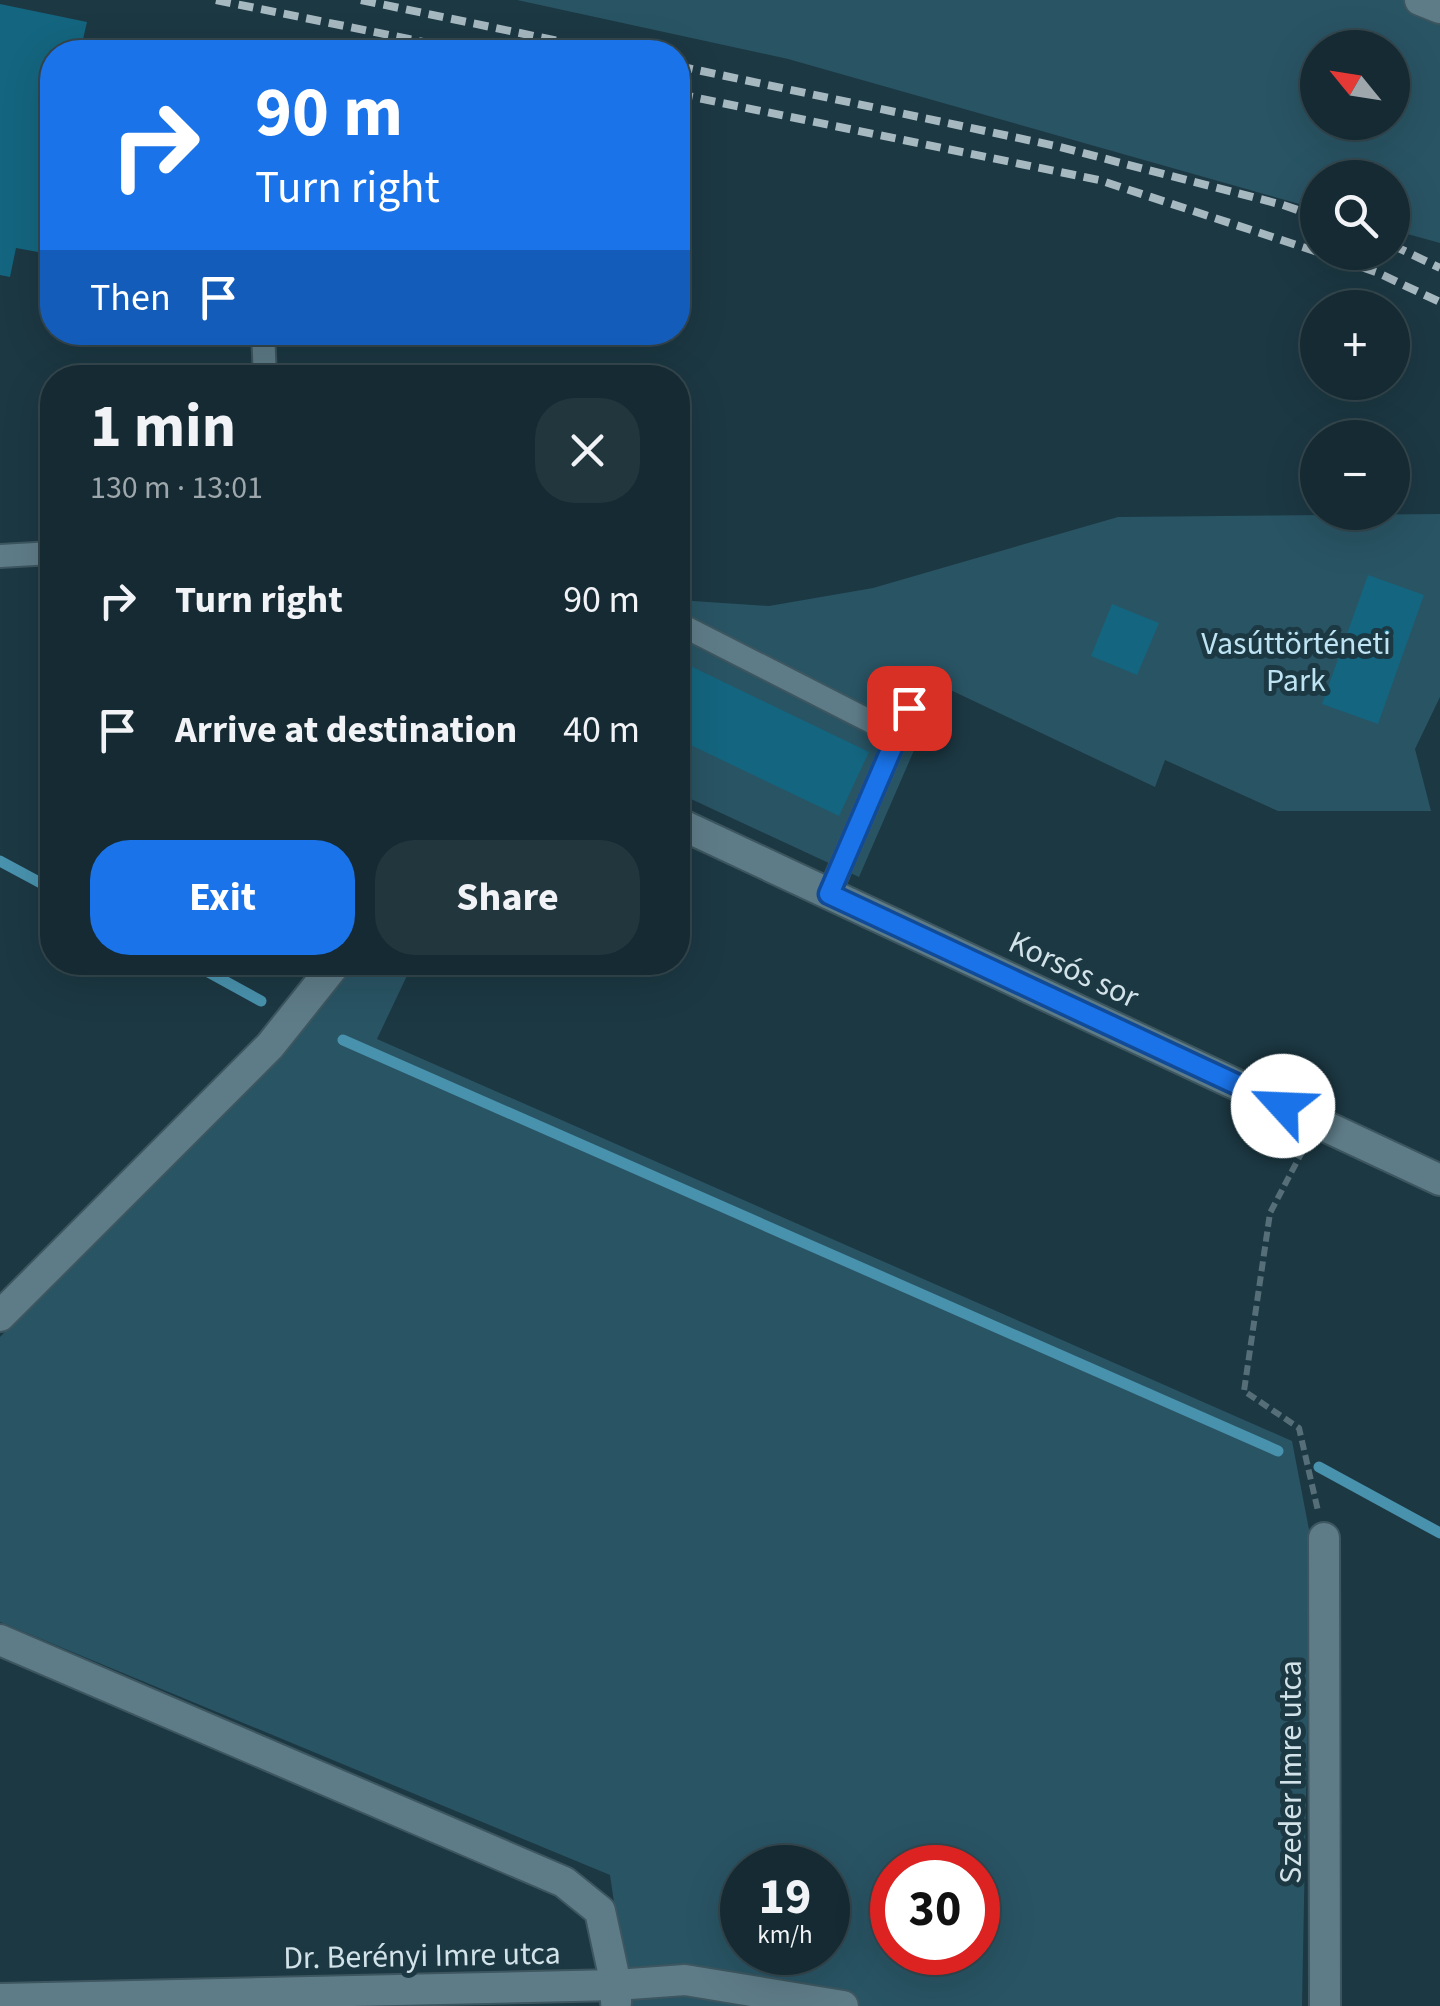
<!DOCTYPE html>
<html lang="en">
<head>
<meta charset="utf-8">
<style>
	:root { --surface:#152a32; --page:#22363e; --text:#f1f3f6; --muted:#9da7ac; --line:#34464d; --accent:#1a73e8 }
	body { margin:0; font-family:"Source Sans 3",sans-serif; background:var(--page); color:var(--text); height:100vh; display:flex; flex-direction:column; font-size:38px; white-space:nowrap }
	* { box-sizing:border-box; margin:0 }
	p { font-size:32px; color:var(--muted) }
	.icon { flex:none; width:55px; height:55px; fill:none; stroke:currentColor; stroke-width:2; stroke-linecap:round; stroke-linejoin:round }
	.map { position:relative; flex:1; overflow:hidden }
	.drawer { position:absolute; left:40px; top:365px; width:650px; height:610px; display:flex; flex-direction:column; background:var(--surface); border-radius:40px; box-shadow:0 10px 40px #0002,0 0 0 2px var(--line) }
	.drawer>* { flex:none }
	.top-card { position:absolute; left:40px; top:40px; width:650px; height:305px; border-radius:40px; box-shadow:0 10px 40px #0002,0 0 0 2px var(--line); background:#1a73e8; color:#fff; overflow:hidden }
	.needle { width:65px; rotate:300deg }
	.tools { position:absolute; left:1300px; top:30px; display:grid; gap:20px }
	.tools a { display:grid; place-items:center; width:110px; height:110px; border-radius:50%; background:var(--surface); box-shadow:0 10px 40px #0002,0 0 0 2px var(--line); font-size:50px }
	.speed { position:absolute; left:720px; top:1845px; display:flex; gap:20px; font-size:50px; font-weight:700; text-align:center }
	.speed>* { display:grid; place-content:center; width:130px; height:130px; border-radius:50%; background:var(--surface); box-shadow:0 10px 40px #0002,0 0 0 2px var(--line); line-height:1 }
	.speed small { font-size:25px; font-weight:400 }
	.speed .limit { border:15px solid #d22; background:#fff; color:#111 }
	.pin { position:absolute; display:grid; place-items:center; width:85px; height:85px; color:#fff; margin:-42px; border-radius:20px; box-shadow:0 5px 15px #0006 }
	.me { position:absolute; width:110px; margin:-55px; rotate:295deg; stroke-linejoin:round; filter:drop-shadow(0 0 8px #0008) }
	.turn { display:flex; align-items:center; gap:35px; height:210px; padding:0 50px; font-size:45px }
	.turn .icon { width:130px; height:130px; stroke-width:2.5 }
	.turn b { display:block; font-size:70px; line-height:85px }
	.then { display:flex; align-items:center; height:95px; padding:0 50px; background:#0003; gap:20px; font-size:38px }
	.round { display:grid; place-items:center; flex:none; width:105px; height:105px; border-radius:40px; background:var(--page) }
	.head { display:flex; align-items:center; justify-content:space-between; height:170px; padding:0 50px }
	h1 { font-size:60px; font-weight:700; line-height:75px }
	.cta { display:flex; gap:20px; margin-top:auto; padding:20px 50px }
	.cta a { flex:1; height:115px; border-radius:40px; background:var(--accent); color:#fff; font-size:40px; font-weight:700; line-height:115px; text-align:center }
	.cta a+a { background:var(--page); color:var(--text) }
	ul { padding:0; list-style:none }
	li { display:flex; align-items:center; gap:30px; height:130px; padding:0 50px }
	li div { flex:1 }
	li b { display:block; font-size:38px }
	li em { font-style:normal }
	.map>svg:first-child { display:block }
</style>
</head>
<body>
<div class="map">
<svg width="1440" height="2006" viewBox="0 0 1440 2006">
	<rect width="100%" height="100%" fill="#1c3843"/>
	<!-- green -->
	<g fill="#295464" fill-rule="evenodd">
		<path d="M517,0H1440V243L1393,230L1392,178H1318L1317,209L788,59ZM1318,48H1392V122H1318Z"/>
		<path d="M1440,514V697L1415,749L1431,811H1278L1165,760L1155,787L942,686L859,877L678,793V600L769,606L873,588L1118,517Z"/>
		<path d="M351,963H413L377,1039L1292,1441L1311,1540L1302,2006H629L610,1875L0,1622V1337L278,1059ZM742,1868H828V1952H742ZM892,1868H978V1952H892Z"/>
	</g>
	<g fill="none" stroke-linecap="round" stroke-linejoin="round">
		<!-- stream -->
		<g stroke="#4992ad" stroke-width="11">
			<path d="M0,861L52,889"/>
			<path d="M190,962L261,1001"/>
			<path d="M343,1040L1278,1451"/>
			<path d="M1319,1467L1440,1533"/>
		</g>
	</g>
	<!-- building -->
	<g fill="#14657f">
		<path d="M0,4L87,22L80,52H52V185L38,252L16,248L10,277L0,275Z"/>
		<path d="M1368,575L1424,595L1378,724L1322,704Z"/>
		<path d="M1112,604L1159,623L1137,675L1091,656Z"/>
		<path d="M678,660L869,752L839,816L678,739Z"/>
	</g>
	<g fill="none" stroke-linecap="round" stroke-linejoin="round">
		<!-- service casing -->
		<g stroke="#3d565f" stroke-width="26">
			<g id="service">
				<path d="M263,332L265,378"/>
				<path d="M0,556L52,553"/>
				<path d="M687,628L897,735"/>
				<path d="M829,894L909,708"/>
			</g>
		</g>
		<!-- minor casing -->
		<g stroke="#3d565f" stroke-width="34">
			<g id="minor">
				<path d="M1420,0L1440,8"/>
				<path d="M678,823L1440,1180"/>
				<path d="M0,1316L270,1046L337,962"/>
				<path d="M1324,1538L1325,2006"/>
				<path d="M0,1640L564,1882L600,1911L616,1985V2002"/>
				<path d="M0,1999L616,1985L685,1980L843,2006"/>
			</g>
		</g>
		<!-- path -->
		<path stroke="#566e78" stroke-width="6" stroke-dasharray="10 5" stroke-linecap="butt" d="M1303,1150L1270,1213L1244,1391L1299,1428L1318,1511"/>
		<!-- service -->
		<use href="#service" stroke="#5e7c88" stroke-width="22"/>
		<!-- minor -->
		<use href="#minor" stroke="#5e7c88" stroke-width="30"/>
		<!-- rail -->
		<g stroke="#a6b8c0" stroke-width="8" stroke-dasharray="15 8" stroke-linecap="butt">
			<path d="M216,0L473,52"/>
			<path d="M361,0L611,52"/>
			<path d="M678,66L1056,146L1283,205L1318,217"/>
			<path d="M678,94L1099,180L1318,252"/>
			<path d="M1392,245L1440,268"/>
			<path d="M1318,252L1376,272L1440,302"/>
		</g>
	</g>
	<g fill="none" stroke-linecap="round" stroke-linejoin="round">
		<!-- route casing -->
		<g stroke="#114b97" stroke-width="25">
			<path id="route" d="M909,708L829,894L1283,1106"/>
		</g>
		<!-- route -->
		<use href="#route" stroke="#1a73e8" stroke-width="18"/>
	</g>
	<g text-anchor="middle" stroke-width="10" stroke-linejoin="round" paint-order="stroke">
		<!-- park labels -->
		<g font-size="32" fill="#bee4f4" stroke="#1c3843">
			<text x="1296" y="654">Vasúttörténeti<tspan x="1296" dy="37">Park</tspan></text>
		</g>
		<!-- street labels -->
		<g font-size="32" fill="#d2e2e9" stroke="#1c3843">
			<text transform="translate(1074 969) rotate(25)" y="11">Korsós sor</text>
			<text transform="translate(1290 1772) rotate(-90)" y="11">Szeder Imre utca</text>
			<text transform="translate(422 1955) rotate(-1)" y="11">Dr. Berényi Imre utca</text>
		</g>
	</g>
</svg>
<div class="tools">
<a><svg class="needle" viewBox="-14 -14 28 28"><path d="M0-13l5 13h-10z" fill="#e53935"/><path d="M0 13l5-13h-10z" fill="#9da7ac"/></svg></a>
<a><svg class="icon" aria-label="search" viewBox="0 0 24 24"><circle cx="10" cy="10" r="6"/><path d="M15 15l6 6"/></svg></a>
<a>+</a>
<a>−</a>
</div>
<div class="speed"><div>19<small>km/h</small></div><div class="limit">30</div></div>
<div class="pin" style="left:909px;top:708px;background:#d93025"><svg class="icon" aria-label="arrive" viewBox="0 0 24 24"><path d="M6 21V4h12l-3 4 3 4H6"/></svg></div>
<svg class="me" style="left:1283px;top:1106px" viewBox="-20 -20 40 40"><circle r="19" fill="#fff"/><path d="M0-13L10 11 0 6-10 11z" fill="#1a73e8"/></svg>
<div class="top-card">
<div class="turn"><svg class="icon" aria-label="right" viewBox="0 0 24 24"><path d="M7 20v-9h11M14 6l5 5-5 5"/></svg><div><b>90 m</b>Turn right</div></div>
<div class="then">Then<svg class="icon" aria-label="arrive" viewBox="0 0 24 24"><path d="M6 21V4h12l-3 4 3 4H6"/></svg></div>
</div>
<section class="drawer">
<div class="head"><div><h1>1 min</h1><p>130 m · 13:01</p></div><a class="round"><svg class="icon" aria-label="close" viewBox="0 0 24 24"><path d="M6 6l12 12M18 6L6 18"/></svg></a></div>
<ul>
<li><svg class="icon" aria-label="right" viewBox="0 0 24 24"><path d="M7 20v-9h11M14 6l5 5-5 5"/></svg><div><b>Turn right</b></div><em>90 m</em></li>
<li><svg class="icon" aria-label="arrive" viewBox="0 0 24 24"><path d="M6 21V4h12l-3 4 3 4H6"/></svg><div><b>Arrive at destination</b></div><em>40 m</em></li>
</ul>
<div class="cta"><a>Exit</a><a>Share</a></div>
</section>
</div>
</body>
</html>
